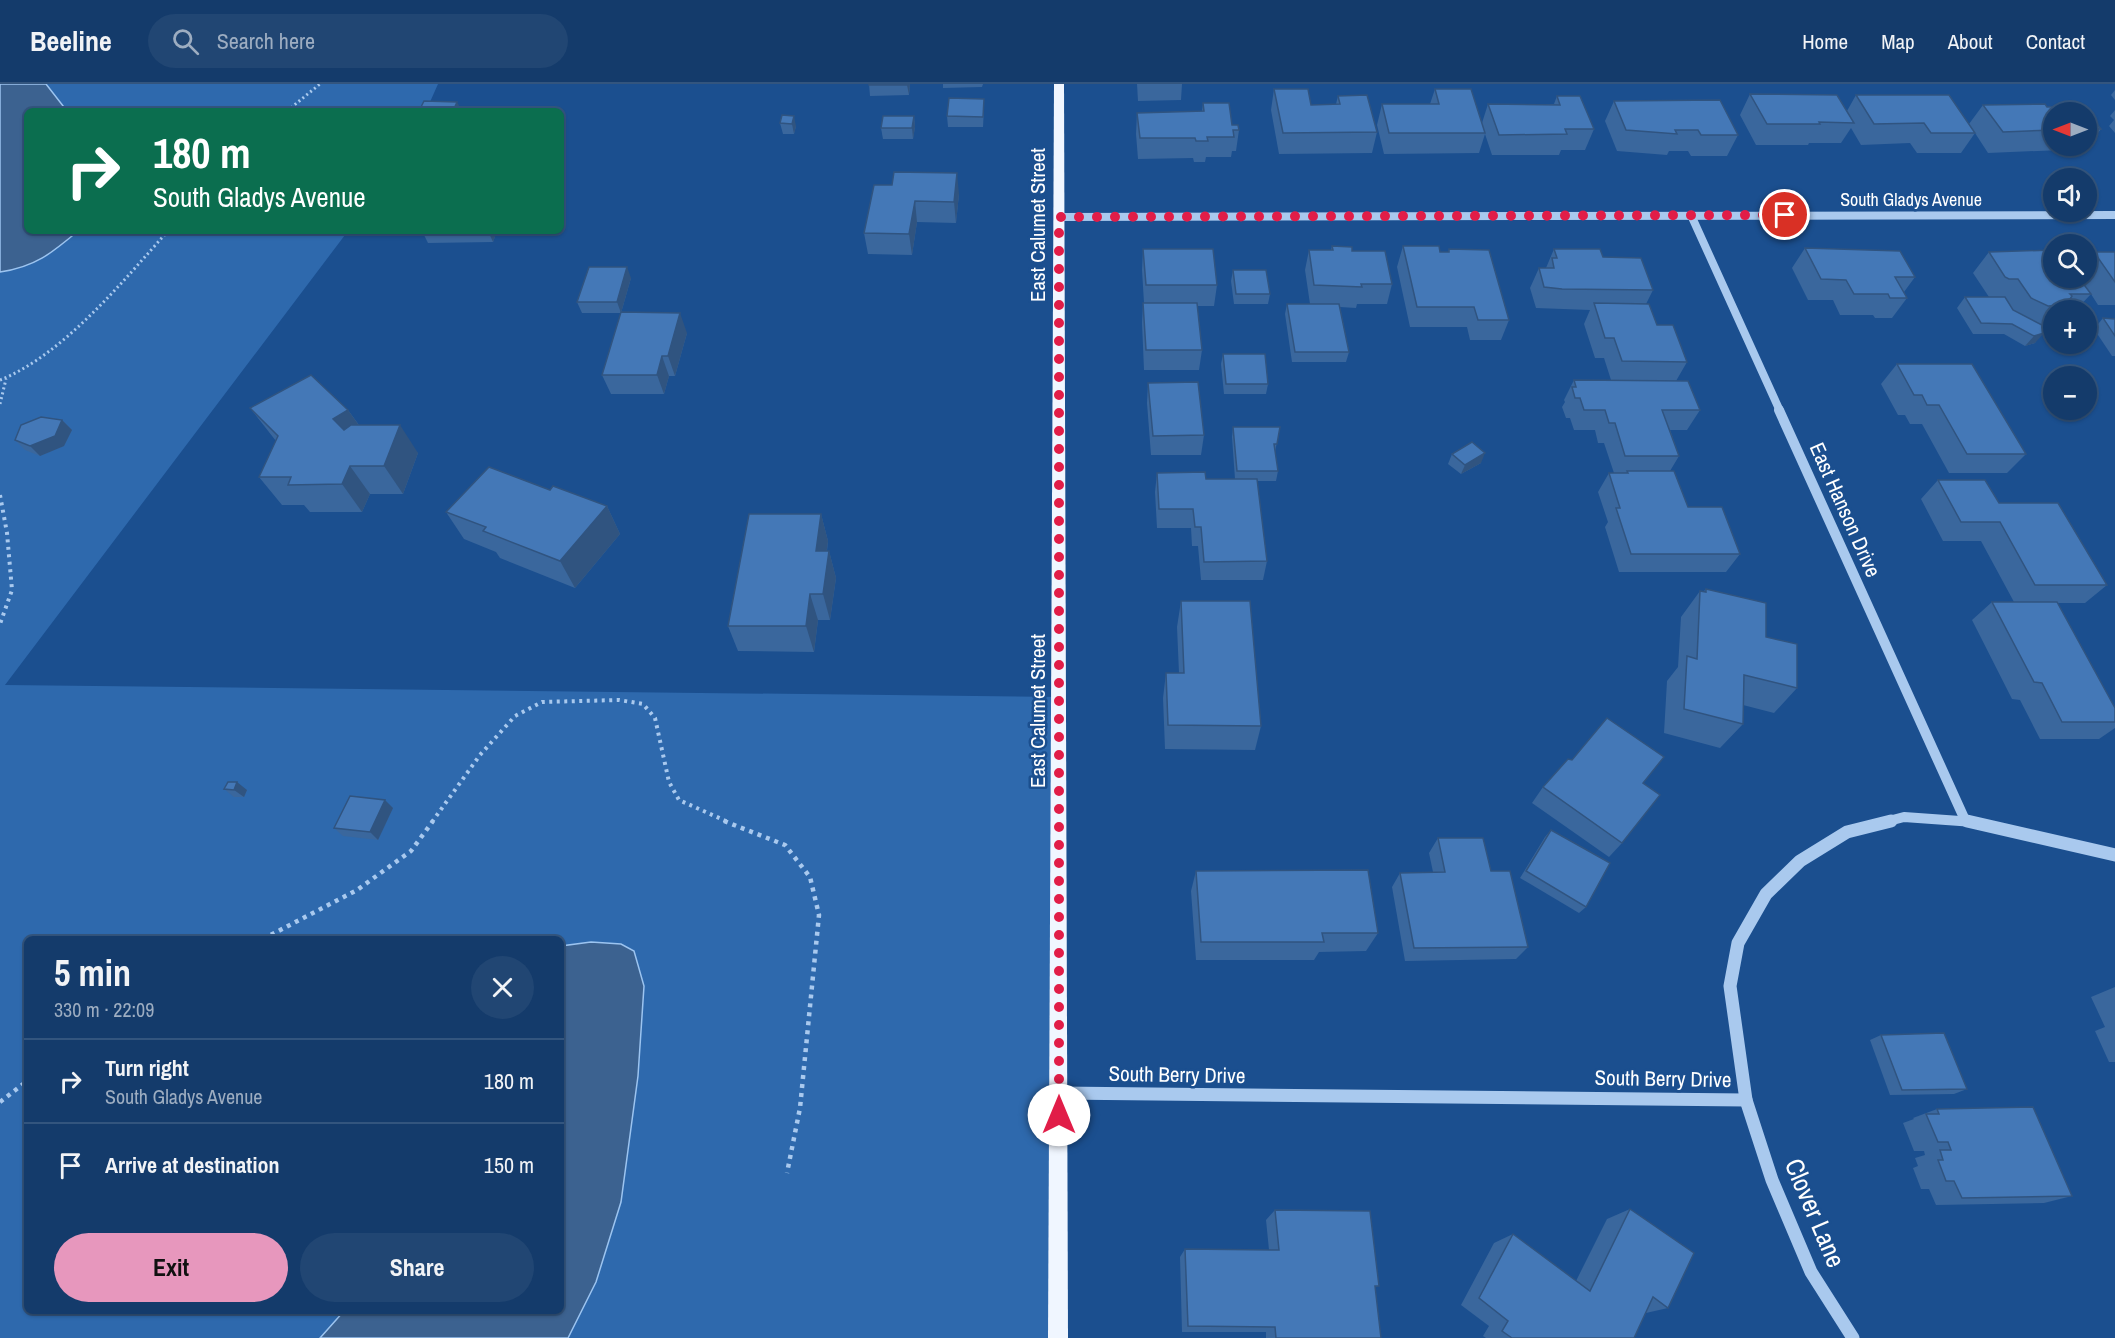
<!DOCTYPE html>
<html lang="en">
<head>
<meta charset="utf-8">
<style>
	:root { --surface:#143b6b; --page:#214673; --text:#f1f3f6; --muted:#9dadc1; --line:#33557e; --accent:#e797bd }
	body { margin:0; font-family:"Archivo Narrow",sans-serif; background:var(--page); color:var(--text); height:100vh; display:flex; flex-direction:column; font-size:22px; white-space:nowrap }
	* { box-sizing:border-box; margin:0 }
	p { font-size:20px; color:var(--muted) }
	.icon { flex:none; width:33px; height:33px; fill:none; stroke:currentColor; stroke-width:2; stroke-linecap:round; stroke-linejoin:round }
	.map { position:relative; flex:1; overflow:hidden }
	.side { position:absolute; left:24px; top:852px; width:540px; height:378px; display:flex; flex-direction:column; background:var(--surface); border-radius:9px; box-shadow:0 2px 4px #0004,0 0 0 2px var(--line) }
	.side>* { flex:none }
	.guide { position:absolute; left:24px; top:24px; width:540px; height:126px; border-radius:9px; box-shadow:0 2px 4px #0004,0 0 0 2px var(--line); background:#0b6e4f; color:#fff; overflow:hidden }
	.needle { width:39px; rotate:270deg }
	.controls { position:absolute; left:2043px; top:18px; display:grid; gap:12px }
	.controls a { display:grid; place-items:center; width:54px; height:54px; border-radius:50%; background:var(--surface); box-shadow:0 2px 4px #0004,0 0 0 2px var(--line); font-size:30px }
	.pin { position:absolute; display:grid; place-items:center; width:51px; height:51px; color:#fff; margin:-26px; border:3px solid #fff; border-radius:50%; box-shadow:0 2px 6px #0007 }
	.me { position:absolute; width:66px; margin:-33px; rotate:0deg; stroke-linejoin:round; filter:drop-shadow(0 0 4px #0008) }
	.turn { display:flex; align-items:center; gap:21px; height:126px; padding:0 30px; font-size:27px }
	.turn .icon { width:78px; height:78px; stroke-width:2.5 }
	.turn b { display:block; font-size:42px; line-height:51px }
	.round { display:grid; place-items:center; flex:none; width:63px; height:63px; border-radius:32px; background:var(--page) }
	.summary { display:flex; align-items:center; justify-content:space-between; height:102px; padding:0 30px }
	h1 { font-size:36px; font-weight:800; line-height:45px }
	.action { display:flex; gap:12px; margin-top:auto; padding:12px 30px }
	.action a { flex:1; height:69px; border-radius:36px; background:var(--accent); color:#111; font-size:24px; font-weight:800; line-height:69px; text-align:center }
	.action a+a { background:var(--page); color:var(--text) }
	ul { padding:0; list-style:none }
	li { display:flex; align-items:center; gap:18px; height:84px; padding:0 30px; border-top:2px solid var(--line) }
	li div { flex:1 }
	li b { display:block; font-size:22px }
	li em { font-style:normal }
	header { display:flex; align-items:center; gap:36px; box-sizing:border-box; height:84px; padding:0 30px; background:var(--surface); border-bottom:2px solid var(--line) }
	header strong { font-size:28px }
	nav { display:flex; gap:33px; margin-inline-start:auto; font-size:21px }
	.search { width:420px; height:54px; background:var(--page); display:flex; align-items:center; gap:15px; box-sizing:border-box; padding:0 21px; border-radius:33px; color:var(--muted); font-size:22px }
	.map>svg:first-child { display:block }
</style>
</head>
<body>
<header>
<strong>Beeline</strong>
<div class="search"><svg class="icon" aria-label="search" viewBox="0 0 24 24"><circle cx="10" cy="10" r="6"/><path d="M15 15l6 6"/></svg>Search here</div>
<nav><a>Home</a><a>Map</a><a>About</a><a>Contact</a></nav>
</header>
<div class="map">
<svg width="2115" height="1254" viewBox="0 0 2115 1254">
	<rect width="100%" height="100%" fill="#1b4f8f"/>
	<!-- green -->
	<path fill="#2e69ad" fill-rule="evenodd" d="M0,0H438L426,27H27V147H348L5,601L1060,613L1059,1254H0ZM27,855H561V1227H27Z"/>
	<!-- water -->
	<g fill="#3c6290" stroke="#9cc4f0" stroke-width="1.5">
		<path d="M0,0H46L67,27H27V147H78C52,169 35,183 0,188Z"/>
		<path d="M591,858L621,860L634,867L644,902L638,992L621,1118L596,1198L568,1254H320L344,1227H561V862Z"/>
	</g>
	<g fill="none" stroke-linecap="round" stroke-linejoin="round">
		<!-- path-far2 -->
		<g stroke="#a9c9ee" stroke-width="3" stroke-dasharray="2 3" stroke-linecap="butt">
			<path d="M287,27L320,0"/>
			<path d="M0,296C63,271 123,197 168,147"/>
			<path d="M0,320L6,295"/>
		</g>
		<!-- path-far1 -->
		<g stroke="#a9c9ee" stroke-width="4" stroke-dasharray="3 4.5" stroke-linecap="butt">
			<path d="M0,411L7,449L12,506L0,540"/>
			<path d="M432,738L480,671L515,632L542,618L619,616L643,620L655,634L669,698L679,716L728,738"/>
		</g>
		<!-- path -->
		<g stroke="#a9c9ee" stroke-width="4.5" stroke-dasharray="4 5" stroke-linecap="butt">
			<path d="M724,737L785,761L810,793L819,831L800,1024L787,1089"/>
			<path d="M263,855L357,806L411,767L433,737"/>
			<path d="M0,1018L27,997"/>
		</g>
		<!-- minor-far2 -->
		<g stroke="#a9c9ee" stroke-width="8">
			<path d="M1691,131L1780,327"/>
			<path d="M1059,133L2115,131"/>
		</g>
		<!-- minor-far1 -->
		<g stroke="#a9c9ee" stroke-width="10">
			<path d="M1779,326L1965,736"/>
			<path d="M1885,738L1904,733L1974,738"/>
		</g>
		<!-- minor -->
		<g stroke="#a9c9ee" stroke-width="13">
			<path d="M1967,737L2115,771"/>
			<path d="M1059,1009L1746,1016"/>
			<path d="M1853,1254L1811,1188L1772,1096L1746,1016L1730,902L1738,859L1766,810L1800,777L1847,748L1891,737"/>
		</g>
		<!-- major -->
		<path fill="#f0f6ff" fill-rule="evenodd" d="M1054,0H1064L1068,1254H1048Z"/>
	</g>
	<!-- wall -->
	<g fill="#3a679d" fill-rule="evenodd">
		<path d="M869,0H910L909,11L870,12Z"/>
		<path d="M943,0H983L982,3L943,4Z"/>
		<path d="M1137,0H1182L1181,16L1138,17Z"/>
		<path d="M1274,5L1311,21L1336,20L1338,12L1377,48L1372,69L1279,70L1271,26Z"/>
		<path d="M1435,5L1482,39L1488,20H1554L1557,12L1594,45L1585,66H1561L1559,71H1492L1485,50L1479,69L1384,70L1377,41L1382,20H1430Z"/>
		<path d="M2115,6V16L2111,11Z"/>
		<path d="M1750,10L1837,11L1847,27L1856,11H1949L1969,40L1983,21L2045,20L2047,23L2083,22L2101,45L2085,65L1988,69L1975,49L1961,69H1917L1910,59L1861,61L1851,44L1841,59H1809L1808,61H1756L1740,31ZM2054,28H2086V62H2054Z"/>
		<path d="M984,15V25L983,43H948L947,32Z"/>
		<path d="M1614,17L1738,51L1727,72H1691L1688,67H1669L1667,71L1617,67L1605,37Z"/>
		<path d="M1203,19L1239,46L1236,67H1232L1231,73H1206L1205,78H1194L1193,74L1138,75L1136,50L1137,29L1202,27Z"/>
		<path d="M2115,26V49L2109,42L2114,36L2110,32Z"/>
		<path d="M782,31L796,42L794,50H783L780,39Z"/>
		<path d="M914,32L915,43L913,55H883L881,44Z"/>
		<path d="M874,101L959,110L956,139L917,138L912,171L868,170L864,149Z"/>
		<path d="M422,147H497L493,158L428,159Z"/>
		<path d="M1332,162L1352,167L1392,200L1387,220H1357L1356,224L1340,223L1349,268L1346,278H1292L1285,230L1287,220H1310L1305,186L1309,166H1331Z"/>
		<path d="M1403,162L1440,168H1448L1449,165L1509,236L1501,256H1470L1467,243H1410L1397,183Z"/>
		<path d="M1805,164L1915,193L1904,208L1907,214L1892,234H1875L1873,231H1840L1833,216H1808L1792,184Z"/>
		<path d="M1143,165L1217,201L1214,222H1197L1202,266L1199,286H1144L1142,239L1143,219H1144L1142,186Z"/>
		<path d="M1554,165L1603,173L1653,206L1646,220L1657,241L1687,278L1676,297L1700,326L1687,346H1670L1679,372L1670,387L1688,423L1740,470L1726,488H1619L1605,443L1608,438L1598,408L1609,389H1614L1604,359H1598L1595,346H1574L1570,334H1566L1562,323L1565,318L1564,316L1574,296H1611L1604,274H1595L1584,240L1590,226L1536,224L1530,204L1539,184H1546Z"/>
		<path d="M1989,168L2079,194H2086V176L2094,168H2115V221H2098L2091,210L2076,226H2054V236L2048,242H2043L2035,259L2025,262L2004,250H1973L1957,224L1965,213H1989L1973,189Z"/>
		<path d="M1233,186L1270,210L1268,220H1234L1231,197Z"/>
		<path d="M631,194L621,229H582L577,218Z"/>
		<path d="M2103,234L2115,235V272H2112L2094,245Z"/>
		<path d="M687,249L675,292H669L664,310H611L602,291Z"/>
		<path d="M1223,270L1268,300L1266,310H1224L1221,280Z"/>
		<path d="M1897,280L2026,370L2007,389H1949L1922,340H1910L1905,331H1898L1881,300Z"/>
		<path d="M1148,299L1204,351L1201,371H1151L1147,319Z"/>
		<path d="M250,324L348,326L359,341L418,369L403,410H370L362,428H310L304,421H282L259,393L276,357Z"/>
		<path d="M62,336L72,346L64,362L40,372L25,366L15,356Z"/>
		<path d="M1233,343H1280L1275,368L1278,387L1276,397H1257L1267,477L1263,496H1201L1198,462H1192L1191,444H1157L1155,408L1157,389L1206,395H1235L1232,353Z"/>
		<path d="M1452,370L1481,379L1461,390L1448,380Z"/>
		<path d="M1938,396L1999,419L2107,501L2085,519H2057L2115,624V644L2099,655H2040L2020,616L2012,615L1972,536L1992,518H2014L1981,457H1943L1921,415Z"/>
		<path d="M550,406L607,422L620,450L575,504L500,474L496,468L464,455L446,428Z"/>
		<path d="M821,430L828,457L827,467H829L836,494L830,536H818L814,568L738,567L728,542Z"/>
		<path d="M1706,505L1766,553L1797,604L1774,629L1743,621V640L1720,664L1664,649L1667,597L1678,583L1681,533L1700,507H1704Z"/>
		<path d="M1181,517L1261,642L1255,666L1165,665L1163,614L1166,589H1179L1177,543Z"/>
		<path d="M1643,699L1622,759L1609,773L1532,719L1543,703Z"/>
		<path d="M224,705L247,706L244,713H234Z"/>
		<path d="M393,724L378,756L343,752L334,744Z"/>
		<path d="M1551,746L1586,823L1579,829L1520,794L1545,753Z"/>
		<path d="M1438,754L1491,787L1528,863L1516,875L1405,877L1392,803L1400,789L1433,788L1429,769Z"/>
		<path d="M1196,787L1378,849L1366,867L1319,868L1314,876H1196L1191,807Z"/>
		<path d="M2115,903V978H2109L2095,947L2105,943L2091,913Z"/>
		<path d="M1881,951L1967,1005L1954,1010L1890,1011L1870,956Z"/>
		<path d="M1937,1025L2072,1112L2044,1119L1936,1121L1929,1105H1921L1913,1084L1918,1082L1915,1074L1925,1071L1924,1067H1914L1903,1039L1914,1035L1913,1034Z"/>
		<path d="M1630,1125L1668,1224L1646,1229L1634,1254H1486L1483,1252L1489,1242L1461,1221L1494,1159L1513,1150L1576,1197L1607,1135Z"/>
		<path d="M1275,1126L1379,1202L1375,1203L1381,1254H1266V1248H1182L1180,1173L1185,1165L1269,1166L1266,1136Z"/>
	</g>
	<!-- shaded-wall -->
	<g fill="#305480">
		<path d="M908,0H910L909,11L907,1Z"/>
		<path d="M457,18L462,27H453Z"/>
		<path d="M794,32L796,42L794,50L792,40Z"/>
		<path d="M914,32L915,43L913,55L912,44Z"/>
		<path d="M957,89L959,110L956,139L954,118Z"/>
		<path d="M915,117L917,138L912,171L909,150Z"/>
		<path d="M488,147H497L493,158Z"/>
		<path d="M627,183L631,194L621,229L617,218Z"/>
		<path d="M680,229L687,249L675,292L668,272Z"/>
		<path d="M2044,249L2035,259L2025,262L2034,252Z"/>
		<path d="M662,272L669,292L664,310L657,291Z"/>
		<path d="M348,326L368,354L353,363L333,335Z"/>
		<path d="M62,336L72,346L64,362L40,372L30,362Z"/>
		<path d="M400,341L418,369L403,410L384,382Z"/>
		<path d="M1485,369L1481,379L1461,390L1465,381Z"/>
		<path d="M350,382L370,410L362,428L342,400Z"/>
		<path d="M607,422L620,450L575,504L560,477Z"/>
		<path d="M821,430L828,457L823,494L816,467Z"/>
		<path d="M829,467L836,494L830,536L823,510Z"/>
		<path d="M810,510L818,536L814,568L806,542Z"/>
		<path d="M237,698L247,706L244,713L234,706Z"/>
		<path d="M385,716L393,724L378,756L370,748Z"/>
	</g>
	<!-- building -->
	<g fill="#4478b7" stroke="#305480" stroke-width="1.5">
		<path d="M869,0H908L907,1H869Z"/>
		<path d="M1274,5H1308L1311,21L1340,20L1338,12L1367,11L1377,48L1283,49Z"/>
		<path d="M1435,5H1471L1485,49H1389L1382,20H1439Z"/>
		<path d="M1750,10L1837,11L1854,39L1819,38L1820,40H1767Z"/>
		<path d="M1856,11H1949L1975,49H1931L1924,39L1874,40Z"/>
		<path d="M1557,12H1580L1594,45H1565L1567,50L1499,51L1488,20L1560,21Z"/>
		<path d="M949,14L984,15L983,33L947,32Z"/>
		<path d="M1720,16L1738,51H1701L1698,46H1675L1677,50L1626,46L1614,17Z"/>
		<path d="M424,17L457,18L453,27H419Z"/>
		<path d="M1203,19H1229L1232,41H1238L1239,46H1233L1234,53H1207L1208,57H1196L1195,54H1140L1137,29L1204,27Z"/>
		<path d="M2045,20L2047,23L2083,22L2101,45H2086V28H2054V46L2003,48L1983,21Z"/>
		<path d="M782,31L794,32L792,40L780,39Z"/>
		<path d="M883,32H914L912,44H881Z"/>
		<path d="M894,88L957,89L954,118L915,117L909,150L864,149L874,101H892Z"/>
		<path d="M1332,162L1352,163V167H1385L1392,200H1361L1362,203L1314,201L1309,166H1333Z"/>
		<path d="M1403,162H1439L1440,168H1449V165L1489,166L1509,236H1478L1474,223H1417Z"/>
		<path d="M1805,164L1900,167L1915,193H1895L1907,214H1890L1888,210H1854L1846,196L1821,195Z"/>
		<path d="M1143,165H1213L1217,201H1146Z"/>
		<path d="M1554,165H1600L1603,173L1641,174L1653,206L1562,205L1544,203L1539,184H1554L1552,174H1557Z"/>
		<path d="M2054,166V194H2079L2091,210H2070L2072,212L2066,221L2048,222L2031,214L2018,195H2009L2005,193L1989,168Z"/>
		<path d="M2094,168H2115V198Z"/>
		<path d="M589,183H627L617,218H577Z"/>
		<path d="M1233,186H1266L1270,210H1236Z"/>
		<path d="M1965,213H2005L2013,226L2042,241L2044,249L2034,252L2012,240L1981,239Z"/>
		<path d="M1143,219H1197L1202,266H1146Z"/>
		<path d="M1594,219L1649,220L1657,241H1673L1687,278L1622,277L1614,254H1605Z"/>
		<path d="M1287,220H1339L1349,268H1295Z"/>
		<path d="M621,228L680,229L668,272H662L657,291H602Z"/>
		<path d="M2103,234L2115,235V252Z"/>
		<path d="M1223,270H1265L1268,300H1226Z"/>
		<path d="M1897,280H1972L2026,370H1967L1939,321H1927L1922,311H1914Z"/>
		<path d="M311,291L348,326L333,335L344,346L351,341H400L384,382H350L342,400L288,401L291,393H259L278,352L250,324Z"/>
		<path d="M1574,296L1688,297L1700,326H1662L1679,372H1625L1615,339H1609L1605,326H1584L1580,314H1575L1572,303H1576Z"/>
		<path d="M1198,298L1204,351L1153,352L1148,299Z"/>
		<path d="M41,333L62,336L55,352L30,362L15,356L21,341Z"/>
		<path d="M1233,343H1280L1277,360H1274L1278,387H1237Z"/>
		<path d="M1472,358L1485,369L1465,381L1452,370Z"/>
		<path d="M489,383L550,406L553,402L607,422L560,477L483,447L486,443L446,428Z"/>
		<path d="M1627,387H1674L1688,423H1722L1740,470H1631L1616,424H1620L1609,389H1628Z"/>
		<path d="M1205,388L1206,395H1257L1267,477L1204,478L1201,443H1195L1193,425H1159L1157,389Z"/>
		<path d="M1938,396H1985L1999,419H2058L2107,501H2035L2000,438H1961Z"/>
		<path d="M749,430H821L816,467H829L823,510H810L806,542H728Z"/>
		<path d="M1706,505L1766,519V553L1797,560V604L1744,591L1743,640L1684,625L1687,572L1697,575L1700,507L1706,508Z"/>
		<path d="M1181,517H1250L1261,642L1168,641L1166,589H1184Z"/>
		<path d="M1992,518H2057L2115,624V638H2062L2042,599L2034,598Z"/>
		<path d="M1607,634L1664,673L1643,699L1660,711L1622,759L1543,703L1568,675L1572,676Z"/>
		<path d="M228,698H237L234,706L224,705Z"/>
		<path d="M350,712L385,716L370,748L334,744Z"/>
		<path d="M1551,746L1610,779L1586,823L1526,787Z"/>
		<path d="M1438,754H1483L1491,787H1510L1528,863L1414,864L1400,789L1445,788Z"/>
		<path d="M1368,786L1378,849H1322L1324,858H1201L1196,787Z"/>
		<path d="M1944,949L1967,1005L1902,1006L1881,951Z"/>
		<path d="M2033,1023L2072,1112L1962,1114L1954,1097H1946L1938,1076H1943L1940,1066H1951L1948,1058H1938L1926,1030H1939L1937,1025Z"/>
		<path d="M1630,1125L1694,1169L1668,1224L1653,1213L1634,1254H1512L1502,1247L1508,1237L1479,1214L1513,1150L1590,1207Z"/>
		<path d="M1275,1126L1370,1127L1379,1202H1375L1381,1254H1276L1275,1243L1188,1242L1185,1165L1279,1166Z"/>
	</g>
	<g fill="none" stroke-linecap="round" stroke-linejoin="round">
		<!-- route -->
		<path stroke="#e11d48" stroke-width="10" stroke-dasharray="0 18" d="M1059,1031V133L1785,131"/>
	</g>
	<g text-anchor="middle" stroke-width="5" stroke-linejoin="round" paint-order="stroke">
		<!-- far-street labels -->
		<g font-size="18" fill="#fff" stroke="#1b4f8f">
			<text x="1911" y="122">South Gladys Avenue</text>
		</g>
		<!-- street labels -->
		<g font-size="21" fill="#fff" stroke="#1b4f8f">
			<text transform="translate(1038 141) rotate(-90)" y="7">East Calumet Street</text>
			<text transform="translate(1845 426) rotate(66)" y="7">East Hanson Drive</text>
			<text transform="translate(1038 627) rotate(-90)" y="7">East Calumet Street</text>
			<text transform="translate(1177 991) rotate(1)" y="7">South Berry Drive</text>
			<text transform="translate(1663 995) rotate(1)" y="7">South Berry Drive</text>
		</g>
		<!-- near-street labels -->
		<g font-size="26" fill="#fff" stroke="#1b4f8f">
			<text transform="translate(1815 1129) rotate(67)" y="9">Clover Lane</text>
		</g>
	</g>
</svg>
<div class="controls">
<a><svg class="needle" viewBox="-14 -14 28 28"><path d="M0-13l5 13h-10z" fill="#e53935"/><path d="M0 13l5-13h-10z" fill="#9dadc1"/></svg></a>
<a><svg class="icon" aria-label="sound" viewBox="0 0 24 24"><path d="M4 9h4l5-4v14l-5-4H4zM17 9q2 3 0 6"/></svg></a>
<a><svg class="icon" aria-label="search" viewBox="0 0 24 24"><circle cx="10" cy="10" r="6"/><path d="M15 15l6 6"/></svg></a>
<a>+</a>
<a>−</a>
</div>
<div class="pin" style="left:1785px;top:131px;background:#d93025"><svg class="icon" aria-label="arrive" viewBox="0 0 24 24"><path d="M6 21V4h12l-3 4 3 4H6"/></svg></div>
<svg class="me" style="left:1059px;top:1031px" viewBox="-20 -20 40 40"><circle r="19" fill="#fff"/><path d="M0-13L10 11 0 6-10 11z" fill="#e11d48"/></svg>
<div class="guide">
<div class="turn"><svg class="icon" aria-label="right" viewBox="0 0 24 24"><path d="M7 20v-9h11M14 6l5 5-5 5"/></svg><div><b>180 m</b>South Gladys Avenue</div></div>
</div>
<section class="side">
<div class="summary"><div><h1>5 min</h1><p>330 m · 22:09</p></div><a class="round"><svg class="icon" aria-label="close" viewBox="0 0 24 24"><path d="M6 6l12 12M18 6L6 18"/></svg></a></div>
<ul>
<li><svg class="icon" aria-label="right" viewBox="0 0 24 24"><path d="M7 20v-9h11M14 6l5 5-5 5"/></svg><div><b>Turn right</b><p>South Gladys Avenue</p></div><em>180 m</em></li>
<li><svg class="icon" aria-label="arrive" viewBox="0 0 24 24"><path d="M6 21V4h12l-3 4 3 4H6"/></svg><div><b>Arrive at destination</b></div><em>150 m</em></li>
</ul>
<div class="action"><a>Exit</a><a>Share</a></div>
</section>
</div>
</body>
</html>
